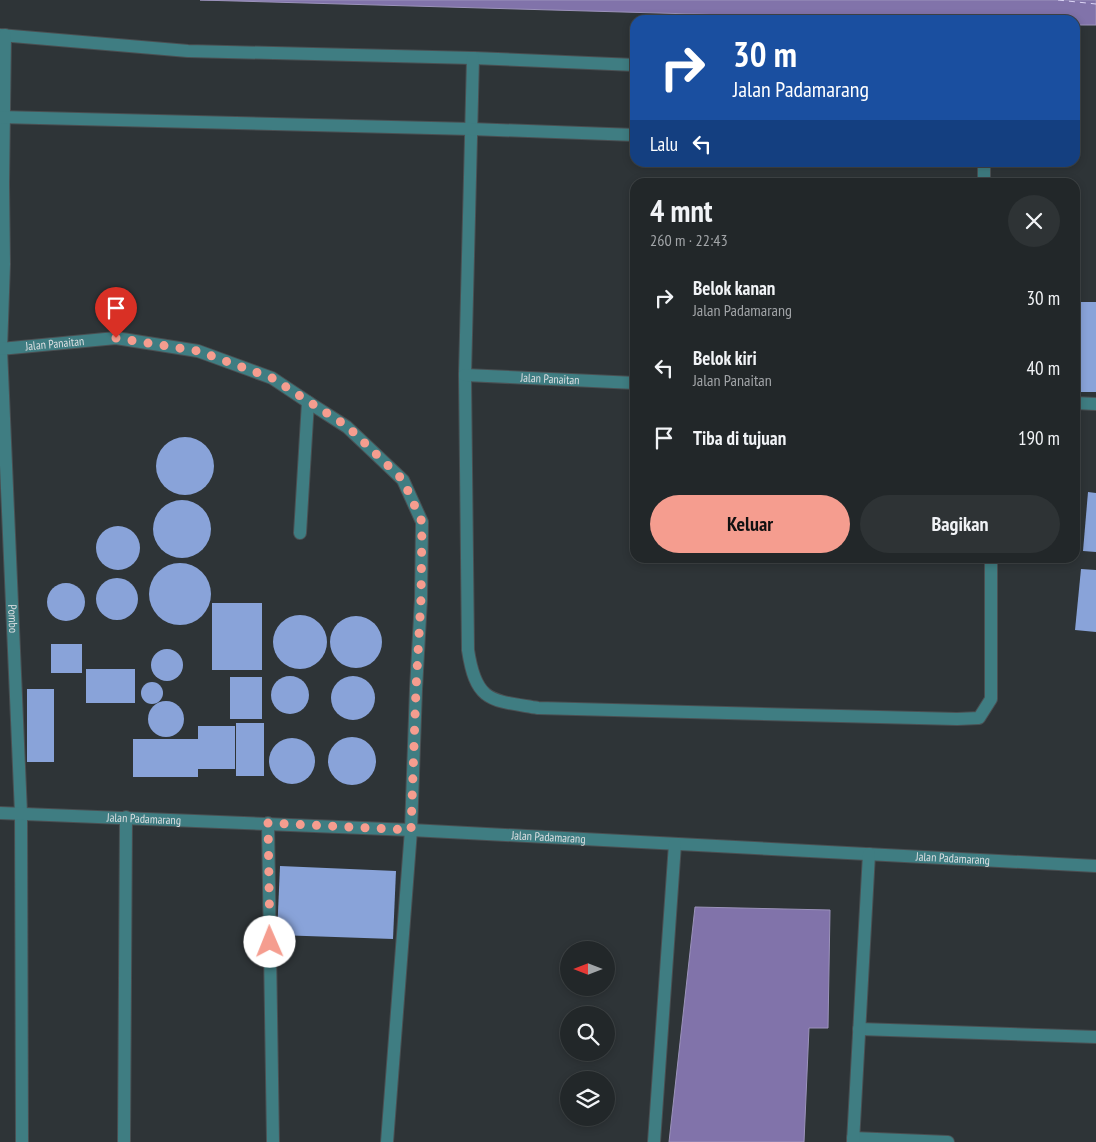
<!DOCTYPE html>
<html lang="id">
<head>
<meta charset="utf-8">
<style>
	:root { --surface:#222729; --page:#2e3335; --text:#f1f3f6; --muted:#a2a5a8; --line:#3f4446; --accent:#f59d8f }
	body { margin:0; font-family:"PT Sans Narrow",sans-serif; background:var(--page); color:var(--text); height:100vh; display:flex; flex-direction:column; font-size:19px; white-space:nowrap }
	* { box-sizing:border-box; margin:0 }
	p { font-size:16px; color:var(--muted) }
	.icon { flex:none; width:28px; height:28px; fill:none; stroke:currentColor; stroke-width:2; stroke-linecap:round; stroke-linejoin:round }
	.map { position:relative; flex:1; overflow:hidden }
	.side { position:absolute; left:630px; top:178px; width:450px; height:385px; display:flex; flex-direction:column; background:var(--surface); border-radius:15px; box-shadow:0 2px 8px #0003,0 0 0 1px var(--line) }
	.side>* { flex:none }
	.hud { position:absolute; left:630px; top:15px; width:450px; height:152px; border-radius:15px; box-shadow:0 2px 8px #0003,0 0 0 1px var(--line); background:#1a4fa0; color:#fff; overflow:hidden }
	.needle { width:32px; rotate:270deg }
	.tools { position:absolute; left:560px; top:941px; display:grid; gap:10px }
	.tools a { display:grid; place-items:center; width:55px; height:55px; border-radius:50%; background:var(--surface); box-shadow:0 2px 8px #0003,0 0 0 1px var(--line); font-size:25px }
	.pin { position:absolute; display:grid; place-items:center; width:42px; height:42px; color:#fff; margin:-51px -21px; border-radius:50% 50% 50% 0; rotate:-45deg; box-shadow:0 0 5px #0007 }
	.pin .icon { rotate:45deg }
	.me { position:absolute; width:55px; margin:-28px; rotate:359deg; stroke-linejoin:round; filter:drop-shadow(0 0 4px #0008) }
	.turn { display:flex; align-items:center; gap:18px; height:105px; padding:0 20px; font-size:22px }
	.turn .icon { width:65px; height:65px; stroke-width:2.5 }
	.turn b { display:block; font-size:35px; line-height:42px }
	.then { display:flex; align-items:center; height:48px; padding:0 20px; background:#0003; gap:10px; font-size:19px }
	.round { display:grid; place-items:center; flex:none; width:52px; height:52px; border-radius:26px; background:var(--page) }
	.headline { display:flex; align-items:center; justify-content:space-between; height:85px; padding:0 20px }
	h1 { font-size:30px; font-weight:600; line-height:38px }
	.primary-button { display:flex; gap:10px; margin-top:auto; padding:10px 20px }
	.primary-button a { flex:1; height:58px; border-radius:30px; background:var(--accent); color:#111; font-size:20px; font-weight:600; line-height:58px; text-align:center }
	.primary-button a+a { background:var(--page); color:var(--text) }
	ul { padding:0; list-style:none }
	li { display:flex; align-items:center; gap:15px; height:70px; padding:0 20px }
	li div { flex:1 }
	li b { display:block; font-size:19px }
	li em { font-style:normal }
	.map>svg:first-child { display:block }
</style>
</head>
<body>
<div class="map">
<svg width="1096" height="1142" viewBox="0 0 1096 1142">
	<rect width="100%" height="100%" fill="#2e3437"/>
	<!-- water -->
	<g fill="#8173aa" stroke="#9c93bb">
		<path d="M200,0H1096V25H1075V20H904Z"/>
		<path d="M695,907L830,910L828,1028H809L804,1142H669Z"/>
	</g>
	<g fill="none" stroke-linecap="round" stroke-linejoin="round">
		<!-- ferry -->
		<path stroke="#dcd5f6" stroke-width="1" stroke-dasharray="6 5" stroke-linecap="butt" d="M1058,0L1096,4"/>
	</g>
	<!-- building -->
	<g fill="#89a3d9">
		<rect x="1075" y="302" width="21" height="90"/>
		<circle cx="185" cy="466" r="29"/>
		<path d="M1088,492L1096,493V552L1083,551Z"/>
		<circle cx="182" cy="529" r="29"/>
		<circle cx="118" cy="548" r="22"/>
		<circle cx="180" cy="594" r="31"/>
		<path d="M1081,569L1096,570V632L1075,630Z"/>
		<circle cx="117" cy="599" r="21"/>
		<circle cx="66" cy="602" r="19"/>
		<rect x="212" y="603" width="50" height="67"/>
		<circle cx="300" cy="642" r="27"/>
		<circle cx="356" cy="642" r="26"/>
		<rect x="51" y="644" width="31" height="29"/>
		<circle cx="167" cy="665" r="16"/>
		<rect x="86" y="669" width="49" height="34"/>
		<circle cx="290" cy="695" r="19"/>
		<circle cx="353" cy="698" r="22"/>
		<rect x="230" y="677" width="32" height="42"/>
		<circle cx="152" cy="693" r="11"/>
		<rect x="27" y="689" width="27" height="73"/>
		<circle cx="166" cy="719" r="18"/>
		<rect x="236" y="723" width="28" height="53"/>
		<rect x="198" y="726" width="37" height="43"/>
		<circle cx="352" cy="761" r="24"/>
		<circle cx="292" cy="761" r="23"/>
		<rect x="133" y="739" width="65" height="38"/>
		<path d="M280,866L396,871L393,939L277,935Z"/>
	</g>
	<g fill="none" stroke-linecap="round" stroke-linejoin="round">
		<!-- minor casing -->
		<g stroke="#4a4f52" stroke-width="14">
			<g id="minor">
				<path d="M0,35L188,51L473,58L635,65"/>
				<path id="s1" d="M5,35L3,184L4,264L1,349L21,813L22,1142"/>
				<path d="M473,58L465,375L468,650C476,703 491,700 538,708L957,719L979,718L991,699V558"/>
				<path d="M0,117L471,129L635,135"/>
				<path d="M984,182V162"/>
				<path id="s2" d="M0,349L116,338L198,351L272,378L308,402L347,427L403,480L422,522L421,599L416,689L411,830L387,1142"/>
				<path id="s3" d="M465,375L635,383"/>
				<path d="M1075,403L1096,404"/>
				<path d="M300,533L308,402"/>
				<path id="s4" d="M0,813L411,830L1096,866"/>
				<path d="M268,823L273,1142"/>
				<path d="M859,1029L1096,1037"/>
				<path d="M853,1138L948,1142"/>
				<path d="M124,1142L126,817"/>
				<path d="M654,1142L675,844"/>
				<path d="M853,1142L869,854"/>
			</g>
		</g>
		<!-- minor -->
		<use href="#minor" stroke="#3f7d82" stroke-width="12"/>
	</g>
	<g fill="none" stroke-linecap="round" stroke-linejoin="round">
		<!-- route -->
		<path stroke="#f59d8f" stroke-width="9" stroke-dasharray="0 16.2" d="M116,338L198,351L272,378L347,426L403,480L422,522L421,599L416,689L411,830L268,823L270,942"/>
	</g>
	<g text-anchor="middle" stroke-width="5" stroke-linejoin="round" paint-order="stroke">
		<!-- street labels -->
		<g font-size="12" fill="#dcdfe2" stroke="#242a2d">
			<text dy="4" stroke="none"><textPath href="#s2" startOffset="55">Jalan Panaitan</textPath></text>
			<text dy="4" stroke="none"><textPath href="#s3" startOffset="85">Jalan Panaitan</textPath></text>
			<text dy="4" stroke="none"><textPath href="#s1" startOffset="584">Pombo</textPath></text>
			<text dy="4" stroke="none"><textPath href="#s4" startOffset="144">Jalan Padamarang</textPath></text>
			<text dy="4" stroke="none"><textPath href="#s4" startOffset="549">Jalan Padamarang</textPath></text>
			<text dy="4" stroke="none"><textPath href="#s4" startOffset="954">Jalan Padamarang</textPath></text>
		</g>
	</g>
</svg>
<div class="tools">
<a><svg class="needle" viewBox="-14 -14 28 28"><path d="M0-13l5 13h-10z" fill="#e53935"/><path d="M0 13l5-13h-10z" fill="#a2a5a8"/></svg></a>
<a><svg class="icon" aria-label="search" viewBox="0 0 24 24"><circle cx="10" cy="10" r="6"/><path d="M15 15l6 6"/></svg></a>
<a><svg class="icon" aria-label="layers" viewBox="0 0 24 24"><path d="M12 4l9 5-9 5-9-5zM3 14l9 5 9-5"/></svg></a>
</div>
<div class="pin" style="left:116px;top:338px;background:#d93025"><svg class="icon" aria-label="arrive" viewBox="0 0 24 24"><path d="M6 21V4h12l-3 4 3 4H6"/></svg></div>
<svg class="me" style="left:270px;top:942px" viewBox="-20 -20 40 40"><circle r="19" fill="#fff"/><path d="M0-13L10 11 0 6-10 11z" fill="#f59d8f"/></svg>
<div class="hud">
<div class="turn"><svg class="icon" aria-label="right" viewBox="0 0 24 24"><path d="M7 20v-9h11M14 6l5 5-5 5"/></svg><div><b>30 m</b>Jalan Padamarang</div></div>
<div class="then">Lalu<svg class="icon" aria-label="left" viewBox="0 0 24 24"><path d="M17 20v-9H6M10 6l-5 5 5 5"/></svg></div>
</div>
<section class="side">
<div class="headline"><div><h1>4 mnt</h1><p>260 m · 22:43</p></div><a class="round"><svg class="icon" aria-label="close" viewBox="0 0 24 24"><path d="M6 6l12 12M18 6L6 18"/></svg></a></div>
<ul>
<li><svg class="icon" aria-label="right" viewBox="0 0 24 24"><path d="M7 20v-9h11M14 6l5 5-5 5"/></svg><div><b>Belok kanan</b><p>Jalan Padamarang</p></div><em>30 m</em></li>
<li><svg class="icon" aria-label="left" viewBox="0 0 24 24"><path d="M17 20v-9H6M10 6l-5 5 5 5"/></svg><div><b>Belok kiri</b><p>Jalan Panaitan</p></div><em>40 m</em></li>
<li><svg class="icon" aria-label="arrive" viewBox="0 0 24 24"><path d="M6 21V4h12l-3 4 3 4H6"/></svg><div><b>Tiba di tujuan</b></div><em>190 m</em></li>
</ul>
<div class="primary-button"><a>Keluar</a><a>Bagikan</a></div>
</section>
</div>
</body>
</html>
